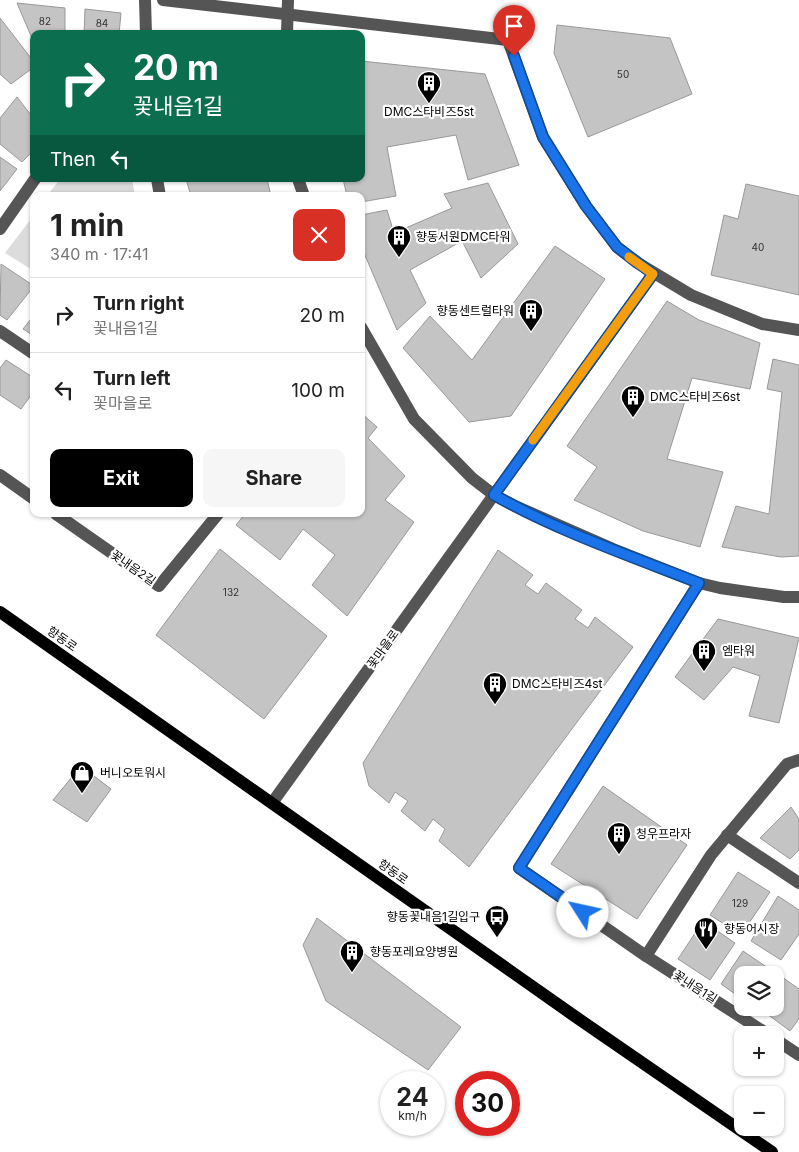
<!DOCTYPE html>
<html lang="en">
<head>
<meta charset="utf-8">
<style>
	:root { --surface:#fff; --page:#f6f6f6; --text:#222; --muted:#767676; --line:#e0e0e0; --accent:#000 }
	body { margin:0; font-family:Inter,"Noto Sans KR",sans-serif; background:var(--page); color:var(--text); height:100vh; display:flex; flex-direction:column; font-size:19px; white-space:nowrap }
	* { box-sizing:border-box; margin:0 }
	p { font-size:16px; color:var(--muted) }
	.icon { flex:none; width:28px; height:28px; fill:none; stroke:currentColor; stroke-width:2; stroke-linecap:round; stroke-linejoin:round }
	.map { position:relative; flex:1; overflow:hidden }
	.side { position:absolute; left:30px; top:192px; width:335px; height:325px; display:flex; flex-direction:column; background:var(--surface); border-radius:10px; box-shadow:0 1px 4px #0004 }
	.side>* { flex:none }
	.guide { position:absolute; left:30px; top:30px; width:335px; height:152px; border-radius:10px; box-shadow:0 1px 4px #0004; background:#0b6e4f; color:#fff; overflow:hidden }
	.buttons { position:absolute; left:734px; top:966px; display:grid; gap:10px }
	.buttons a { display:grid; place-items:center; width:50px; height:50px; border-radius:10px; background:var(--surface); box-shadow:0 1px 4px #0004; font-size:25px }
	.speed { position:absolute; left:380px; top:1071px; display:flex; gap:10px; font-size:25px; font-weight:700; text-align:center }
	.speed>* { display:grid; place-content:center; width:65px; height:65px; border-radius:50%; background:var(--surface); box-shadow:0 1px 4px #0004; line-height:1 }
	.speed small { font-size:12px; font-weight:400 }
	.speed .limit { border:8px solid #d22; background:#fff; color:#111 }
	.pin { position:absolute; display:grid; place-items:center; width:42px; height:42px; color:#fff; margin:-51px -21px; border-radius:50% 50% 50% 0; rotate:-45deg; box-shadow:0 0 5px #0007 }
	.pin .icon { rotate:45deg }
	.me { position:absolute; width:55px; margin:-28px; rotate:305deg; stroke-linejoin:round; filter:drop-shadow(0 0 4px #0008) }
	.turn { display:flex; align-items:center; gap:18px; height:105px; padding:0 20px; font-size:22px }
	.turn .icon { width:65px; height:65px; stroke-width:2.5 }
	.turn b { display:block; font-size:35px; line-height:42px }
	.then { display:flex; align-items:center; height:48px; padding:0 20px; background:#0003; gap:10px; font-size:19px }
	.round { display:grid; place-items:center; flex:none; width:52px; height:52px; border-radius:10px; background:var(--page) }
	.summary { display:flex; align-items:center; justify-content:space-between; height:85px; padding:0 20px }
	h1 { font-size:30px; font-weight:700; line-height:38px }
	.cta { display:flex; gap:10px; margin-top:auto; padding:10px 20px }
	.cta a { flex:1; height:58px; border-radius:10px; background:var(--accent); color:#fff; font-size:20px; font-weight:700; line-height:58px; text-align:center }
	.cta a+a { background:var(--page); color:var(--text) }
	ul { padding:0; list-style:none }
	li { display:flex; align-items:center; gap:15px; height:75px; padding:0 20px; border-top:1px solid var(--line) }
	li div { flex:1 }
	li b { display:block; font-size:19px }
	li em { font-style:normal }
	.map>svg:first-child { display:block }
</style>
</head>
<body>
<div class="map">
<svg width="799" height="1152" viewBox="0 0 799 1152">
	<rect width="100%" height="100%" fill="#fff"/>
	<!-- green -->
	<g fill="#dcdcdc">
		<path d="M60,179H132L135,196H47Z"/>
		<path d="M34,215V271L5,253Z"/>
	</g>
	<!-- building -->
	<g fill="#c4c4c4" stroke="#999">
		<path d="M17,3L65,8V34H34V43Z"/>
		<path d="M85,9L121,13L119,34H84Z"/>
		<path d="M0,18L34,62V67L11,84L0,74Z"/>
		<path d="M557,25L670,38L692,94L588,137L554,53Z"/>
		<path d="M361,61L485,74L519,165L468,180L456,135L387,147L396,196L361,202V196H347L343,179H361Z"/>
		<path d="M17,97L34,119V150L22,162L0,144V118Z"/>
		<path d="M0,157L17,169L0,191Z"/>
		<path d="M186,179H267L271,196H191Z"/>
		<path d="M488,183L518,244L481,278L462,241L410,270L426,303L397,330L361,246V215L387,210L394,233L452,208L444,194Z"/>
		<path d="M746,184L799,196V295L711,275L724,215L738,219Z"/>
		<path d="M555,246L605,279L511,416L469,422L403,348L430,316L472,360Z"/>
		<path d="M1,264L34,286L7,320L0,315Z"/>
		<path d="M667,301L699,320L760,343L750,389L692,378L667,459L723,472L700,547L643,531L574,500L597,467L567,446Z"/>
		<path d="M34,315V336L23,329Z"/>
		<path d="M773,359L799,365V556L781,557L722,547L736,506L769,514L782,392L767,389Z"/>
		<path d="M6,360L34,378V391L21,409L0,395V368Z"/>
		<path d="M361,413L377,427L368,438L405,476L385,500L414,522L347,616L312,585L335,555L303,529L280,560L236,525L245,514H361Z"/>
		<path d="M220,549L327,636L264,719L156,635Z"/>
		<path d="M498,550L533,575L525,585L538,594L546,583L582,610L575,619L588,628L595,617L633,647L469,867L439,841L445,829L433,819L425,831L401,811L408,801L395,792L389,803L369,786L363,763Z"/>
		<path d="M718,619L799,638L779,723L749,716L760,676L733,667L704,700L675,677Z"/>
		<path d="M81,766L111,789L87,822L53,800Z"/>
		<path d="M603,786L687,845L637,919L551,864Z"/>
		<path d="M791,807L799,819V850L790,859L760,838Z"/>
		<path d="M738,872L770,892L741,935L710,915Z"/>
		<path d="M778,896L799,910V934L781,960L751,941Z"/>
		<path d="M317,918L461,1027L428,1070L326,1001L303,945Z"/>
		<path d="M703,921L735,943L710,980L678,959Z"/>
		<path d="M743,951L774,972L772,975H742V999L721,984Z"/>
		<path d="M782,977L799,989V1019L790,1031L759,1008H775V987Z"/>
	</g>
	<g fill="none" stroke-linecap="round" stroke-linejoin="round">
		<!-- minor -->
		<g stroke="#555" stroke-width="12">
			<path d="M145,0L146,34"/>
			<path d="M163,0L508,40L543,137L586,206L617,247L636,262L691,295L762,324L799,330"/>
			<path d="M287,34L288,0"/>
			<path d="M157,179L160,196"/>
			<path d="M298,179L304,196"/>
			<path d="M0,229L35,179"/>
			<path d="M361,327L414,419L472,478L494,495L515,506L613,549L699,583L720,588L784,597H799"/>
			<path d="M0,331L34,354"/>
			<path d="M0,475L34,499"/>
			<path d="M56,514L159,586L218,514"/>
			<path d="M699,583L519,868L646,956L769,1035"/>
			<path d="M272,803L653,274"/>
			<path d="M727,835L799,883"/>
			<path d="M646,956L711,855L787,764L799,760"/>
			<path d="M775,1039L799,1055"/>
		</g>
		<!-- major -->
		<path stroke="#000" stroke-width="12" d="M0,612L573,1015L772,1152"/>
	</g>
	<g fill="none" stroke-linecap="round" stroke-linejoin="round">
		<!-- route casing -->
		<g stroke="#114b97" stroke-width="12">
			<path id="route" d="M514,56L543,137L586,206L617,247L653,274L494,495C558,531 630,556 699,583L519,868L583,912"/>
		</g>
		<!-- route -->
		<use href="#route" stroke="#1a73e8" stroke-width="9"/>
		<!-- slow -->
		<path stroke="#f59e0b" stroke-width="9" d="M533,440L653,274L629,257"/>
	</g>
	<!-- icons -->
	<defs>
		<g id="building-pin" transform="scale(1.25)"><path d="M0 17L-7.5 6A9.5 9.5 0 1 1 7.5 6Z" fill="#000" stroke="#fff"/><path d="M-4-6H4V6H1V3H-1V6H-4ZM-2.5-4.3h1.7v1.8h-1.7ZM.8-4.3h1.7v1.8H.8ZM-2.5-1h1.7V.8h-1.7ZM.8-1h1.7V.8H.8Z" fill="#fff"/></g>
		<g id="shop-pin" transform="scale(1.25)"><path d="M0 17L-7.5 6A9.5 9.5 0 1 1 7.5 6Z" fill="#000" stroke="#fff"/><path d="M-5-2.5h2.3a2.7 3.5 0 0 1 5.4 0H5L5.5 6h-11ZM-1.5-2.5h3a1.5 2.3 0 0 0-3 0Z" fill="#fff"/></g>
		<g id="bus-pin" transform="scale(1.25)"><path d="M0 17L-7.5 6A9.5 9.5 0 1 1 7.5 6Z" fill="#000" stroke="#fff"/><path d="M-5-6H5V4H4V6H2V4H-2V6H-4V4H-5ZM-3.5-4V0h7V-4ZM-3.5 1.2v1.5H-2V1.2ZM2 1.2v1.5H3.5V1.2Z" fill="#fff"/></g>
		<g id="restaurant-pin" transform="scale(1.25)"><path d="M0 17L-7.5 6A9.5 9.5 0 1 1 7.5 6Z" fill="#000" stroke="#fff"/><path d="M-5-6h1v4h1v-4h1v4h1v-4h1v5L-1.5 .5V6h-2V.5L-5-1ZM5-6V6H3V1.5H1.5Q1.5-4 5-6Z" fill="#fff"/></g>
	</defs>
	<g fill-rule="evenodd">
		<use href="#building-pin" x="429" y="83"/>
		<use href="#building-pin" x="399" y="237"/>
		<use href="#building-pin" x="531" y="311"/>
		<use href="#building-pin" x="633" y="397"/>
		<use href="#building-pin" x="704" y="651"/>
		<use href="#building-pin" x="495" y="684"/>
		<use href="#shop-pin" x="82" y="773"/>
		<use href="#building-pin" x="619" y="834"/>
		<use href="#bus-pin" x="497" y="917"/>
		<use href="#restaurant-pin" x="706" y="929"/>
		<use href="#building-pin" x="352" y="952"/>
	</g>
	<g text-anchor="middle" stroke-width="4.5" stroke-linejoin="round" paint-order="stroke">
		<!-- number labels -->
		<g font-size="10" fill="#313131">
			<text x="45" y="25">82</text>
			<text x="102" y="27">84</text>
			<text x="623" y="78">50</text>
			<text x="758" y="251">40</text>
			<text x="231" y="596">132</text>
			<text x="740" y="907">129</text>
		</g>
		<!-- poi labels -->
		<g font-size="12" fill="#000" stroke="#fff" text-anchor="start">
			<text x="429" y="116" text-anchor="middle">DMC스타비즈5st</text>
			<text x="416" y="241">향동서원DMC타워</text>
			<text x="514" y="315" text-anchor="end">향동센트럴타워</text>
			<text x="650" y="401">DMC스타비즈6st</text>
			<text x="722" y="655">엠타워</text>
			<text x="512" y="688">DMC스타비즈4st</text>
			<text x="100" y="777">버니오토워시</text>
			<text x="636" y="838">청우프라자</text>
			<text x="480" y="921" text-anchor="end">향동꽃내음1길입구</text>
			<text x="724" y="933">향동어시장</text>
			<text x="370" y="956">향동포레요양병원</text>
		</g>
		<!-- street labels -->
		<g font-size="12" fill="#000" stroke="#fff">
			<text transform="translate(133 568) rotate(35)" y="4">꽃내음2길</text>
			<text transform="translate(62 639) rotate(35)" y="4">향동로</text>
			<text transform="translate(383 649) rotate(-54)" y="4">꽃마을로</text>
			<text transform="translate(393 872) rotate(35)" y="4">향동로</text>
			<text transform="translate(695 987) rotate(33)" y="4">꽃내음1길</text>
		</g>
	</g>
</svg>
<div class="buttons">
<a><svg class="icon" aria-label="layers" viewBox="0 0 24 24"><path d="M12 4l9 5-9 5-9-5zM3 14l9 5 9-5"/></svg></a>
<a>+</a>
<a>−</a>
</div>
<div class="speed"><div>24<small>km/h</small></div><div class="limit">30</div></div>
<div class="pin" style="left:514px;top:56px;background:#d93025"><svg class="icon" aria-label="arrive" viewBox="0 0 24 24"><path d="M6 21V4h12l-3 4 3 4H6"/></svg></div>
<svg class="me" style="left:583px;top:912px" viewBox="-20 -20 40 40"><circle r="19" fill="#fff"/><path d="M0-13L10 11 0 6-10 11z" fill="#1a73e8"/></svg>
<div class="guide">
<div class="turn"><svg class="icon" aria-label="right" viewBox="0 0 24 24"><path d="M7 20v-9h11M14 6l5 5-5 5"/></svg><div><b>20 m</b>꽃내음1길</div></div>
<div class="then">Then<svg class="icon" aria-label="left" viewBox="0 0 24 24"><path d="M17 20v-9H6M10 6l-5 5 5 5"/></svg></div>
</div>
<section class="side">
<div class="summary"><div><h1>1 min</h1><p>340 m · 17:41</p></div><a class="round" style="background:#d93025;color:#fff"><svg class="icon" aria-label="close" viewBox="0 0 24 24"><path d="M6 6l12 12M18 6L6 18"/></svg></a></div>
<ul>
<li><svg class="icon" aria-label="right" viewBox="0 0 24 24"><path d="M7 20v-9h11M14 6l5 5-5 5"/></svg><div><b>Turn right</b><p>꽃내음1길</p></div><em>20 m</em></li>
<li><svg class="icon" aria-label="left" viewBox="0 0 24 24"><path d="M17 20v-9H6M10 6l-5 5 5 5"/></svg><div><b>Turn left</b><p>꽃마을로</p></div><em>100 m</em></li>
</ul>
<div class="cta"><a>Exit</a><a>Share</a></div>
</section>
</div>
</body>
</html>
